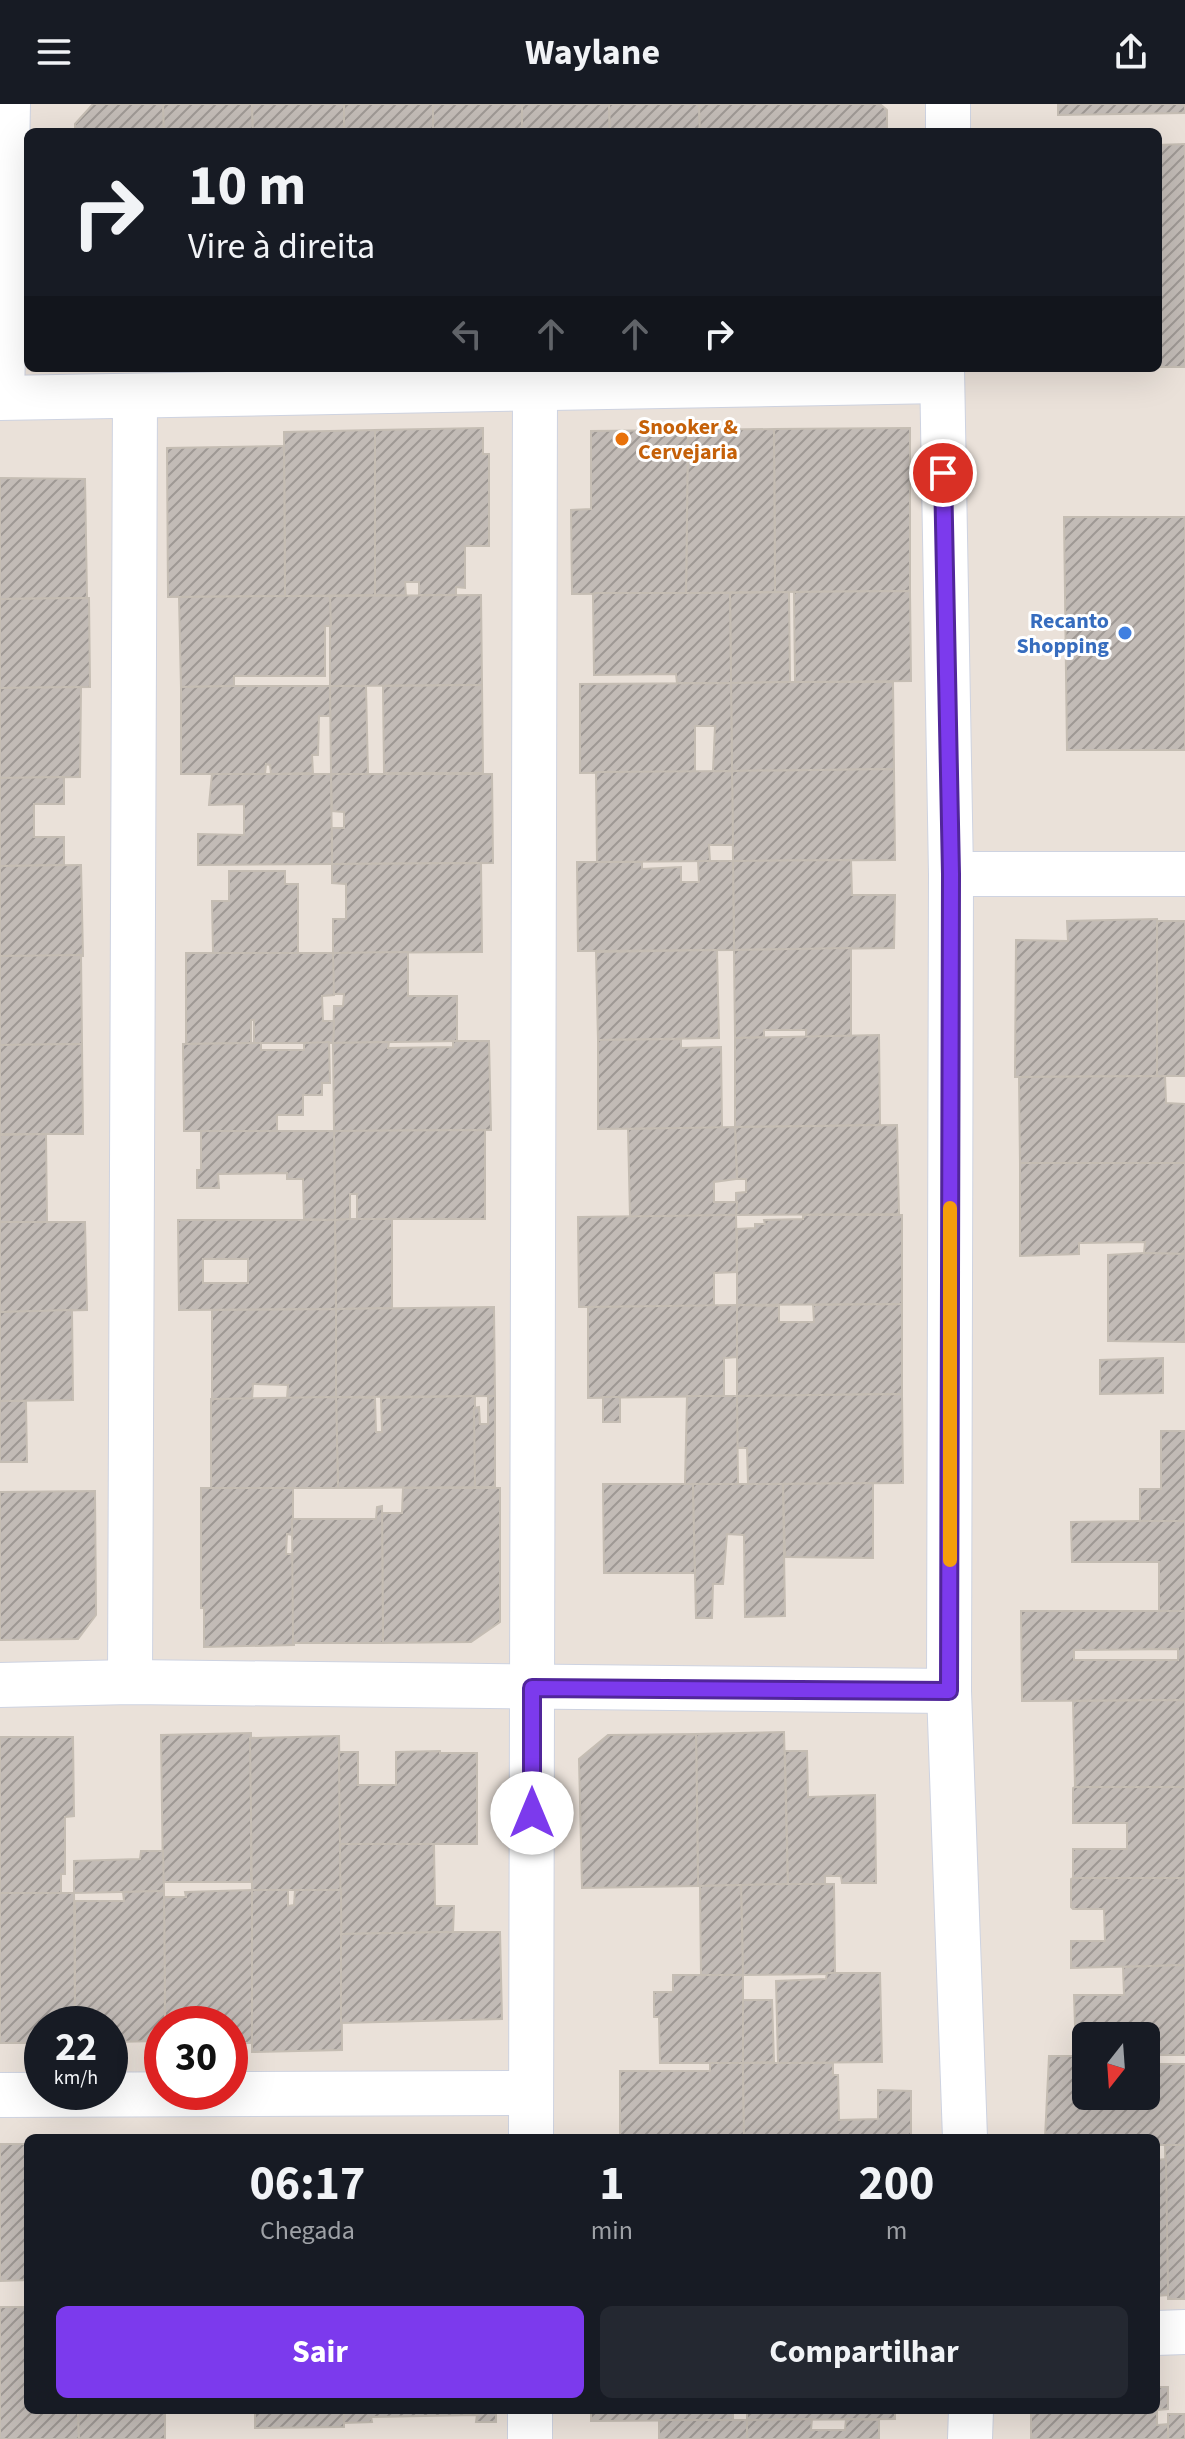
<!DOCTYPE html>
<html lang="pt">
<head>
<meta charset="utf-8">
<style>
	:root { --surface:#171b24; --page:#242831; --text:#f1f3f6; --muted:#9ea1a6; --accent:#7c3aed }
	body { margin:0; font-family:"Source Sans 3",sans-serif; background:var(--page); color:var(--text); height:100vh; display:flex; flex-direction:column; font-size:30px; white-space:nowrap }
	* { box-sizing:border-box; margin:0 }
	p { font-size:26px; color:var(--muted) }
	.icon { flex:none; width:44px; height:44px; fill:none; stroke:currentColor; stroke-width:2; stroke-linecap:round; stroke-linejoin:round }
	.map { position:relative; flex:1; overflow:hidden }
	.drawer { position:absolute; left:24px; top:2030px; width:1136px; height:280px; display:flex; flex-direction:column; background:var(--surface); border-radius:12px; box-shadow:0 8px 32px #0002 }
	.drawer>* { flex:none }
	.top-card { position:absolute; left:24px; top:24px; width:1138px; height:244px; border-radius:12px; box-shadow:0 8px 32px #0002; background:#171b24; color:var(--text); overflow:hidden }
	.needle { width:52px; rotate:197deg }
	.buttons { position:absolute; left:1072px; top:1918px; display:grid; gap:16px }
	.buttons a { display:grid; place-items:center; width:88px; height:88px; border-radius:12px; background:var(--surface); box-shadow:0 8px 32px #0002; font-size:40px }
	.speed { position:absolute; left:24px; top:1902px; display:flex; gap:16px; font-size:40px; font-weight:700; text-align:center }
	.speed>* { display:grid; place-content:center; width:104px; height:104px; border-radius:50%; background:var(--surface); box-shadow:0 8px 32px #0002; line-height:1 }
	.speed small { font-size:20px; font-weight:400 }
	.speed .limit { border:12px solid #d22; background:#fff; color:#111 }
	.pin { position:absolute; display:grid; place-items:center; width:68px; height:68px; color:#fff; margin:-34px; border:4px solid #fff; border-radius:50%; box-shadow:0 2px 8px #0007 }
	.me { position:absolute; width:88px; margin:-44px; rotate:0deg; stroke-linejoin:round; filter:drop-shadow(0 0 6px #0008) }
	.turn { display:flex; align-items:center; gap:28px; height:168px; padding:0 32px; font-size:36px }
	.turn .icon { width:104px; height:104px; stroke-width:2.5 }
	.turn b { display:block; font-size:56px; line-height:68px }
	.lanes { display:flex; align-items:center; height:76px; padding:0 32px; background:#0003; justify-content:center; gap:40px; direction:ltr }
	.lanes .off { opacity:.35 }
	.eta { display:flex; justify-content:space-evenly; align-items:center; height:136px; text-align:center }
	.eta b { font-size:48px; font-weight:700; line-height:56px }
	.primary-button { display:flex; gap:16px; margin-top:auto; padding:16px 32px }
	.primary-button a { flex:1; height:92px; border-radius:12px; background:var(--accent); color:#fff; font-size:32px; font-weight:700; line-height:92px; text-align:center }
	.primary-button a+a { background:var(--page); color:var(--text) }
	header { display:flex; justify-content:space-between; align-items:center; height:104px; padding:0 32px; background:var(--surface); font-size:36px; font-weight:700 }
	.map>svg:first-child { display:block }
</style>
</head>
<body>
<header><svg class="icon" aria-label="menu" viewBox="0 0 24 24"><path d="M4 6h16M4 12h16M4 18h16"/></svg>Waylane<svg class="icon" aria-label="share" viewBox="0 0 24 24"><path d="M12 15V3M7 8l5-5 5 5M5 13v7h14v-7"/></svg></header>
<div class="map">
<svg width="1185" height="2335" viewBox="0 0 1185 2335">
	<defs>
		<pattern id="building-hatch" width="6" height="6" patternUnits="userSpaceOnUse" patternTransform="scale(2)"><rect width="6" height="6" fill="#c2bbb6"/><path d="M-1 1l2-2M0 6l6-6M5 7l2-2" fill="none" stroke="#9e9894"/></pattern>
	</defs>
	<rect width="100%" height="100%" fill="#eae1d9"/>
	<!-- building -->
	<g fill="url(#building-hatch)" stroke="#c5bdb3" stroke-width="2" fill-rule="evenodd">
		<path d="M93,0H163L164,28H75V20Z"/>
		<path d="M163,0H252L253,28H164Z"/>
		<path d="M252,0H344V28H253Z"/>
		<rect x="344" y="0" width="89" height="28"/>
		<rect x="433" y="0" width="89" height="28"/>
		<path d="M522,0H609L610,28H522Z"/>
		<path d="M609,0H699L700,28H610Z"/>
		<path d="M699,0H880L887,6V28H700Z"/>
		<path d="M1058,0H1185V9L1058,11Z"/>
		<path d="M1185,40V263H1158V41Z"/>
		<path d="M483,324V350H489V442H465V484L456,483V491H419V478H405L406,492L375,491V326Z"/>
		<path d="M910,324V487L775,488L774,325Z"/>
		<path d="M774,325L775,488L686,489L688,326Z"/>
		<path d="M375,326V491L285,492L284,328Z"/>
		<path d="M688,326L686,489L572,490L571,406L591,405V327Z"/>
		<path d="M284,342L285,492L168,493L167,344Z"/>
		<path d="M0,374L85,375L87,494L0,495Z"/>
		<path d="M1064,413H1185V646H1067Z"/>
		<path d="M910,487L911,577L795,578L794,488Z"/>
		<path d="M789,488L790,578L731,579L730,489Z"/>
		<path d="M597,489H730L731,579H677L676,570L594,571L593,490Z"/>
		<path d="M481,491L482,581L330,582V492Z"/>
		<path d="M285,492H330L331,522H325V572H234V582L181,583L179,493Z"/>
		<path d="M89,494L90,583L0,584V495Z"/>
		<path d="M791,578H893L894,665L732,667L731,579Z"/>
		<path d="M731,579L732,667H713L715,622H695V668L580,669V580Z"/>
		<path d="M482,581L483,669H384L383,582Z"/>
		<path d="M234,582H330L331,612H319L318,651H312L313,669L271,670L270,661L266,660L265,670H181V583Z"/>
		<path d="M330,582H366L368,670H331Z"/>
		<path d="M81,583L80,673L0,674V584Z"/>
		<path d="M894,665L895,756L733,757L732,667Z"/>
		<path d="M732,667L733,741H709L710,757L597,758L596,668Z"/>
		<path d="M212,670H331L332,760L198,761V730L244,731V700L209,701Z"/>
		<path d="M331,670H492L493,759L332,760V724H344V708L332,707Z"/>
		<path d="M64,673V700H34V733H64V761L0,762V674Z"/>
		<path d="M851,756L852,791H895L894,844L734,846L733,757Z"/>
		<path d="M698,757H733L734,846L578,847L577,758H642V765L681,763V778H699Z"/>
		<path d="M481,759L482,848L333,849V815H346V780L332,779V760Z"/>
		<path d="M81,761L83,852H0V762Z"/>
		<path d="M229,767H285V780H298V850L213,849L212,797H229Z"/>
		<path d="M1157,815V972L1015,973L1016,836L1068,837L1067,817Z"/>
		<rect x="1157" y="817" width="28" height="155"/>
		<path d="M851,844V932L806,933V926H764V933L735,934L734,846Z"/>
		<path d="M717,846L719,934L598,936L596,848Z"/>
		<path d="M408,848V892H457V937L333,939L334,902H343L344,890H333V849Z"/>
		<path d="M186,849H333L334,891L322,892L323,917H334L333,939H254V916H251V939L186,940Z"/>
		<path d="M81,851L82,940L0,941V852Z"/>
		<path d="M879,931L880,1021L735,1023V934Z"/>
		<path d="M681,935V944L721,943L722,1024L598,1025V936Z"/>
		<path d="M453,937H489L491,1026L334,1027L333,939L389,938L388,944L453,943Z"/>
		<path d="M329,938L330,979H322V991H303V1011H277V1027H184L183,940L261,939V946H304V939Z"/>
		<path d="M82,940L83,1030H0V941Z"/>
		<path d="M1165,972L1166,999L1185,1000V1059H1020L1019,973Z"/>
		<path d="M897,1021L899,1110L736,1111V1089L746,1088V1075H737L735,1023Z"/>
		<path d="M735,1023L737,1075L714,1078V1098H737L736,1111L630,1113L628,1025Z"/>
		<path d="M485,1026V1115H357V1090H350V1115L335,1116L334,1027Z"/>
		<path d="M201,1027H334L335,1116L304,1115L303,1075H287V1069L218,1070L219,1084H197V1066H201Z"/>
		<path d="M46,1030L47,1118H0V1031Z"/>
		<path d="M1020,1059H1185V1150L1144,1149L1145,1138L1079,1139V1150L1020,1152Z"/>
		<path d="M736,1111L737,1168L714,1169V1202L579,1203L578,1113Z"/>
		<path d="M803,1111H902V1200L737,1201V1125L755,1124V1120H765L764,1116L803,1115Z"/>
		<path d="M350,1115H392V1204L336,1205L335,1116Z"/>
		<path d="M178,1116H335L336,1205L179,1206ZM203,1155H248V1179H203Z"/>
		<path d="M0,1118H85L87,1206L0,1208Z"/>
		<path d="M1144,1149L1185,1150V1238L1108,1237V1151Z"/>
		<path d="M902,1200V1290L737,1292V1201L779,1202V1218H814L813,1201Z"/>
		<path d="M737,1201V1253L724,1254V1292L588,1294V1203Z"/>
		<path d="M494,1203L495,1292L336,1293V1205Z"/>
		<path d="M336,1205V1293L287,1294L288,1281L253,1280L252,1295L212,1296V1206Z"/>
		<path d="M72,1206L73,1296L0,1297V1208Z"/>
		<path d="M1163,1254V1289L1100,1290V1256Z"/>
		<path d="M902,1290L903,1379L748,1380L747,1344H737V1292Z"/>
		<path d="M475,1292V1383L338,1384L336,1293L375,1294L376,1328H382L381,1294Z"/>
		<path d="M488,1292H495V1383H475L474,1304L479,1303L480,1320H488Z"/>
		<path d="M687,1292H737L738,1380H685Z"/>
		<path d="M336,1293L338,1384H211V1295Z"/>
		<rect x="603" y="1293" width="17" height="25"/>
		<path d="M0,1297H26L27,1358H0Z"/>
		<path d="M1161,1327H1185V1417H1140V1385H1161Z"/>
		<path d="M873,1379V1454L785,1453L783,1380Z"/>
		<path d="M603,1380H693L695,1469H604Z"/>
		<path d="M693,1380H783L785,1512L745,1513L744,1431L727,1430L723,1480H713L712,1514H696Z"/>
		<path d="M201,1384H293V1431L287,1430L286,1450H293L294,1541L204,1543V1504H201Z"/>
		<path d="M403,1384H500V1518L471,1538L383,1539L382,1409H402Z"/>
		<path d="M95,1387L96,1511L78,1535L0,1536V1388Z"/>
		<path d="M382,1402L383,1539H293L292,1415H376L377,1403Z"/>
		<path d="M1140,1417H1185V1507H1159V1458H1072L1071,1418Z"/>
		<path d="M1021,1507H1185V1596L1022,1597ZM1178,1545V1556H1074V1546Z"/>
		<path d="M1185,1596V1683H1075L1073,1597Z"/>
		<path d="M784,1628L788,1780L698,1782L696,1630Z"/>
		<path d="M251,1629V1778H163L161,1631Z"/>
		<path d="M696,1630L698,1782L582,1784L579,1655L608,1631Z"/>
		<path d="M339,1632L341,1786H252L250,1634Z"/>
		<path d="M0,1633H73L74,1712L65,1713V1770H61V1789H0Z"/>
		<path d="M440,1647V1649H477V1740H340L339,1648H358V1681H396V1648Z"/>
		<path d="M785,1647H807L808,1693L875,1691L876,1779H842L841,1772H825V1780H788Z"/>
		<path d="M1075,1683H1185V1774H1073V1745H1127V1719H1073V1684Z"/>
		<path d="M340,1740H434L435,1802H454L453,1828L341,1830Z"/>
		<path d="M141,1747H163L164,1787L74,1789V1757L140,1755Z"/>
		<path d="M1073,1774H1185V1861L1071,1864V1837H1105L1104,1805H1073L1071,1803V1775Z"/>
		<path d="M788,1780H834L835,1870L743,1871L741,1781Z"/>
		<path d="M741,1781L743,1871H701L700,1782Z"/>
		<path d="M252,1786H288V1802L294,1801L295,1786H341L342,1946L252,1948Z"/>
		<path d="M252,1786V1939H230V1920H165L164,1793H186L185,1788Z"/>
		<path d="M164,1787L165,1920H162V1937L110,1938V1920H75V1797H124L123,1788Z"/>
		<path d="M0,1789H74L75,1920H42V1939H0Z"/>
		<path d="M453,1828H500L502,1915L341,1919V1830Z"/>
		<path d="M1185,1861V1951H1146V1932H1086V1952H1076L1074,1891H1124L1123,1863Z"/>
		<path d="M827,1869H880L882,1958L778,1959L776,1877L826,1875Z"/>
		<path d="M673,1871H743V1959H660L659,1913H654V1888H673Z"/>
		<path d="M743,1896H772L774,1958L743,1959Z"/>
		<path d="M1049,1952H1086V1992H1146V1960H1185V2041H1156V2034H1045Z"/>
		<path d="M710,1959H743L744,2034H620V1967H710Z"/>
		<path d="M743,1959H833V1971H838L839,2016L878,2015V1986L911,1987V2034H744Z"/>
		<path d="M0,2040H28V2176L0,2177Z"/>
		<path d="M1165,2041H1185V2195H1168Z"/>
		<path d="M1166,2055L1168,2191L1156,2192V2056Z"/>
		<path d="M0,2203H28V2306H78L79,2335H0Z"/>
		<path d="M1156,2283H1168V2305L1157,2306V2321L1168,2320V2335H1031V2306H1156Z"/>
		<path d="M78,2306H165V2335H79Z"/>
		<path d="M255,2306H344V2323L255,2324Z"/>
		<path d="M344,2306H496V2318H476L477,2311L371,2313L372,2318L344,2319Z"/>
		<path d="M591,2306H733V2316L591,2317Z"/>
		<path d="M747,2306H895V2315L747,2316Z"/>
		<rect x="1168" y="2310" width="17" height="25"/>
		<path d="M812,2315L811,2326H845L846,2315L879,2316V2335H747V2316Z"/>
		<rect x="659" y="2316" width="88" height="19"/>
	</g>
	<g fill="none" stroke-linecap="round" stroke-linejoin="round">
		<!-- lane casing -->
		<g stroke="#ced3e1" stroke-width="38">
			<path id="lane" d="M6,294L12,0"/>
		</g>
		<!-- street casing -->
		<g stroke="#ced3e1" stroke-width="46">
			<g id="street">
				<path d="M948,28V0"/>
				<path d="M942,264L951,770L949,1587L965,2034"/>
				<path d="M0,294L942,277"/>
				<path d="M951,770H1185"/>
				<path d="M130,1578L135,292"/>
				<path d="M0,1581L130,1578L949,1587"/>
				<path d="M0,1991L531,1989"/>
				<path d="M531,2034L535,286"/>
				<path d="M1156,2229L1185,2228"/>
				<path d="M530,2335V2306"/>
				<path d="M970,2335L971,2306"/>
			</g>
		</g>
		<!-- lane -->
		<use href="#lane" stroke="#fff" stroke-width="36"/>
		<!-- street -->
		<use href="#street" stroke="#fff" stroke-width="44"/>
	</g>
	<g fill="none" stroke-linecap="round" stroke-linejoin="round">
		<!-- route casing -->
		<g stroke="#51269a" stroke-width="20">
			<path id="route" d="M532,1709V1584L949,1587L951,770L943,369"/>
		</g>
		<!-- route -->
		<use href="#route" stroke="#7c3aed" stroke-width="14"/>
		<!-- slow -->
		<path stroke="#f59e0b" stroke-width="14" d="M950,1456V1104"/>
	</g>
	<!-- markers -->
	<circle fill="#e8710a" stroke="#fff" stroke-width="3" cx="622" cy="335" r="8"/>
	<circle fill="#3f7fe0" stroke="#fff" stroke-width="3" cx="1125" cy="529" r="8"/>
	<g text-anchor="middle" stroke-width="6" stroke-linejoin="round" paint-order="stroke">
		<!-- food labels -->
		<g font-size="22" font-weight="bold" fill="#c56008" stroke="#fff" text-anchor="start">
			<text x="638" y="330">Snooker &amp;<tspan x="638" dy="25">Cervejaria</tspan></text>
		</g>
		<!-- shop labels -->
		<g font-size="22" font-weight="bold" fill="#366cbe" stroke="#fff" text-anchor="end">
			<text x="1109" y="524">Recanto<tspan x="1109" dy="25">Shopping</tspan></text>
		</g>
	</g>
</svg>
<div class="buttons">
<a><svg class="needle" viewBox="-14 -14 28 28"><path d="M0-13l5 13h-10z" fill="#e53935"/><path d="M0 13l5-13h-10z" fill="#9ea1a6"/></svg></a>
</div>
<div class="speed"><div>22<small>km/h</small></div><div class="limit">30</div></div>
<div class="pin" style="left:943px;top:369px;background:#d93025"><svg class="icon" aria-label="arrive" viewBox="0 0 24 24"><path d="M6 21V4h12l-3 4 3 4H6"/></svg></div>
<svg class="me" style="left:532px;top:1709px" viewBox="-20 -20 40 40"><circle r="19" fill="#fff"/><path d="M0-13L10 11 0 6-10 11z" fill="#7c3aed"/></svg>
<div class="top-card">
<div class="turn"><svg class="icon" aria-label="right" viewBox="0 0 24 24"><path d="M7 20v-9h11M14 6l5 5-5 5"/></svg><div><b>10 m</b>Vire à direita</div></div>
<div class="lanes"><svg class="icon off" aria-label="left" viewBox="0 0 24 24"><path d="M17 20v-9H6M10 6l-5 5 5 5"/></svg><svg class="icon off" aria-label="ahead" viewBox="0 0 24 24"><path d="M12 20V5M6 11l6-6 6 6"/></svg><svg class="icon off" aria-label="ahead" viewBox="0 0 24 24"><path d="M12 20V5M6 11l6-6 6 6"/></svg><svg class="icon" aria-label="right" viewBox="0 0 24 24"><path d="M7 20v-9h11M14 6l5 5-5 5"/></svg></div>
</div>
<section class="drawer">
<div class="eta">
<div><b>06:17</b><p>Chegada</p></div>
<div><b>1</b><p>min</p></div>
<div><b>200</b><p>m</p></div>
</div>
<div class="primary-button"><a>Sair</a><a>Compartilhar</a></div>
</section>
</div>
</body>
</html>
